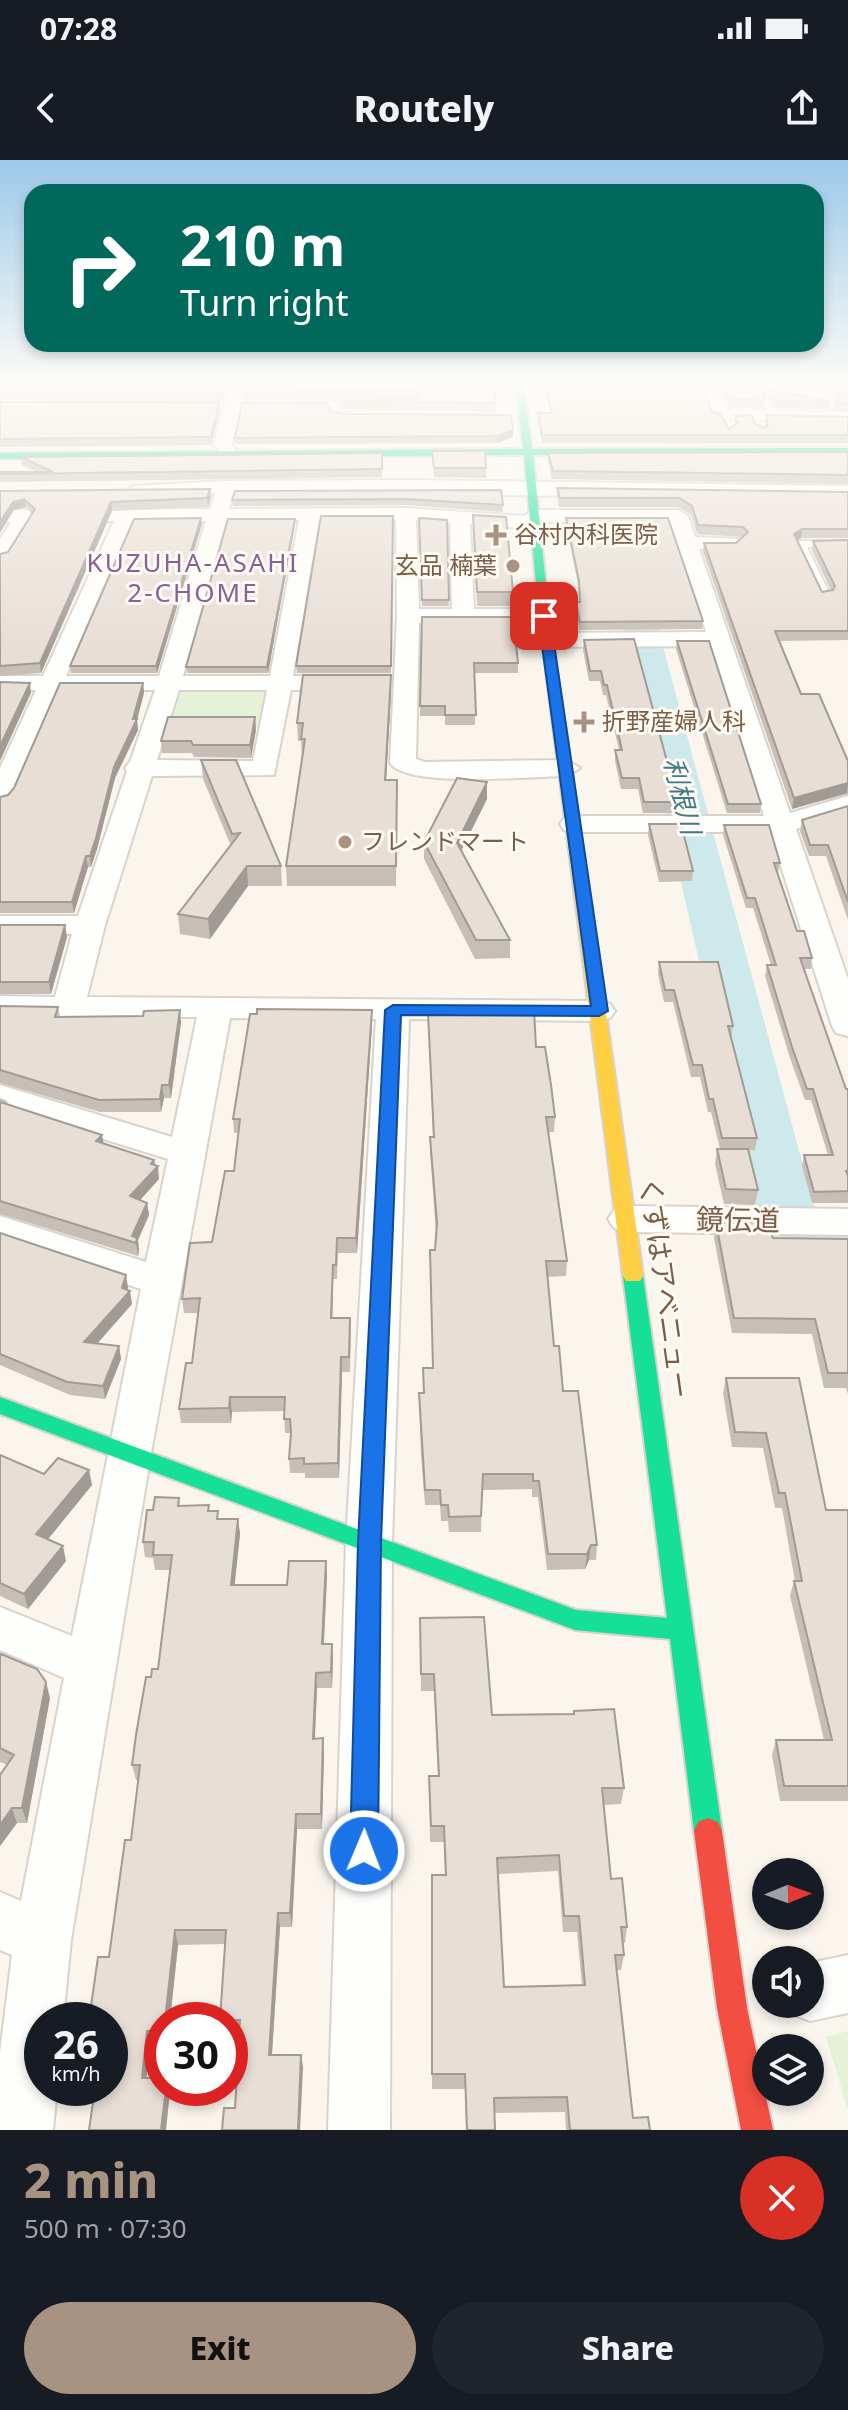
<!DOCTYPE html>
<html lang="en">
<head>
<meta charset="utf-8">
<style>
	:root { --surface:#171b24; --page:#20242c; --text:#f1f3f6; --muted:#9ea1a6; --accent:#a89383 }
	body { margin:0; font-family:"Noto Sans","Noto Sans JP",sans-serif; background:var(--page); color:var(--text); height:100vh; display:flex; flex-direction:column; font-size:30px; white-space:nowrap }
	* { box-sizing:border-box; margin:0 }
	p { font-size:26px; color:var(--muted) }
	.icon { flex:none; width:44px; height:44px; fill:none; stroke:currentColor; stroke-width:2; stroke-linecap:round; stroke-linejoin:round }
	.map { position:relative; height:1970px; overflow:hidden }
	.details { display:flex; flex-direction:column; background:var(--surface); flex:1 }
	.details>* { flex:none }
	.top-card { position:absolute; left:24px; top:24px; width:800px; height:168px; border-radius:24px; box-shadow:0 4px 12px #0003; background:#00695c; color:#fff; overflow:hidden }
	.needle { width:52px; rotate:89deg }
	.fabs { position:absolute; left:752px; top:1698px; display:grid; gap:16px }
	.fabs a { display:grid; place-items:center; width:72px; height:72px; border-radius:50%; background:var(--surface); box-shadow:0 4px 12px #0003; font-size:40px }
	.speed { position:absolute; left:24px; top:1842px; display:flex; gap:16px; font-size:40px; font-weight:700; text-align:center }
	.speed>* { display:grid; place-content:center; width:104px; height:104px; border-radius:50%; background:var(--surface); box-shadow:0 4px 12px #0003; line-height:1 }
	.speed small { font-size:20px; font-weight:400 }
	.speed .limit { border:12px solid #d22; background:#fff; color:#111 }
	.pin { position:absolute; display:grid; place-items:center; width:68px; height:68px; color:#fff; margin:-34px; border-radius:16px; box-shadow:0 4px 12px #0006 }
	.me { position:absolute; width:88px; margin:-44px; rotate:1deg; stroke-linejoin:round; filter:drop-shadow(0 0 6px #0008) }
	.turn { display:flex; align-items:center; gap:28px; height:168px; padding:0 24px; font-size:36px }
	.turn .icon { width:104px; height:104px; stroke-width:2.5 }
	.turn b { display:block; font-size:56px; line-height:68px }
	.round { display:grid; place-items:center; flex:none; width:84px; height:84px; border-radius:42px; background:var(--page) }
	.headline { display:flex; align-items:center; justify-content:space-between; height:136px; padding:0 24px }
	h1 { font-size:48px; font-weight:800; line-height:60px; color:var(--accent) }
	.cta { display:flex; gap:16px; margin-top:auto; padding:16px 24px }
	.cta a { flex:1; height:92px; border-radius:48px; background:var(--accent); color:#111; font-size:32px; font-weight:800; line-height:92px; text-align:center }
	.cta a+a { background:var(--page); color:var(--text) }
	.status { display:flex; justify-content:space-between; align-items:center; height:56px; padding:0 40px; background:var(--surface); direction:ltr }
	.status svg { height:22px; fill:currentColor }
	header { display:flex; justify-content:space-between; align-items:center; height:104px; padding:0 24px; background:var(--surface); font-size:36px; font-weight:800 }
	.map>svg:first-child { display:block }
</style>
</head>
<body>
<div class="status"><b>07:28</b><svg viewBox="0 0 49 12"><path d="M0 12V9h3v3zM5 12V6h3v6zM10 12V3h3v9zM15 12V0h3v12zM26 1h20v11H26zM47 4h2v5h-2z"/></svg></div>
<header><svg class="icon" aria-label="back" viewBox="0 0 24 24"><path d="M15 5l-7 7 7 7"/></svg>Routely<svg class="icon" aria-label="share" viewBox="0 0 24 24"><path d="M12 15V3M7 8l5-5 5 5M5 13v7h14v-7"/></svg></header>
<div class="map">
<svg width="848" height="1970" viewBox="0 0 848 1970">
	<rect width="100%" height="100%" fill="#faf6ee"/>
	<!-- green -->
	<g fill="#e6f2d8">
		<path d="M261,527L272,531L265,567L159,569L169,530Z"/>
		<path d="M848,1871V1950L826,1877Z"/>
	</g>
	<g fill="none" stroke-linecap="round" stroke-linejoin="round">
		<!-- river -->
		<path fill="#cee9ec" fill-rule="evenodd" d="M622,385L633,387L638,394L818,1061L848,1062V1102L793,1101L772,1095L763,1081L606,394L611,387Z"/>
		<!-- lane casing -->
		<g stroke="#dad3cc" stroke-width="4">
			<g id="lane">
				<path d="M763,238L770,240L777,259L770,257Z"/>
				<path d="M301,242H334L338,244V251L361,256C354,260 337,257 330,253V246H304Z"/>
				<path d="M801,381H848V387H807L831,437L830,439L821,437L796,384Z"/>
			</g>
		</g>
		<!-- street casing -->
		<g stroke="#dad3cc" stroke-width="4">
			<g id="street">
				<path d="M0,221H148L138,230H0Z"/>
				<path d="M230,221H246L232,285L239,295L230,300L224,299L214,285Z"/>
				<path d="M700,221H716L727,250L848,252V262L714,259Z"/>
				<path d="M724,221H754L832,236L840,241L832,246L732,226Z"/>
				<path d="M410,320L848,326V338L234,333L229,349L406,348L524,356L533,350H678L688,356L695,377L742,379L745,383L735,389H699L790,653L848,636V653L796,669L848,819V876L836,873L832,866L770,672H574L564,670L560,664L564,658L574,656H764L710,486L550,487L539,480L550,473L706,472L670,362H543L541,367L534,369L470,364L474,449H544L555,456L544,463H419L416,599L425,602L567,600L580,608L567,616C534,616 408,629 390,603L397,456L396,360H319L293,516H350L362,523L350,530H291L274,615L152,616L105,765L87,837L599,841L610,844L615,851L610,858L599,861L409,859L392,1382L390,1970H328L346,1382L376,859L230,858L151,1293L71,1780L63,1860H42V1928H57L53,1970H0V1893L12,1795L0,1790V1732L21,1741L64,1518L0,1490V1447L72,1476L141,1129L0,1082V1056L146,1102L168,999L0,947V925L172,977L197,857L0,856V836L55,837L72,774H0V756H78L127,611L125,608L130,602L155,530H60L13,637L9,643L0,645V608L36,530H0V516H43L114,361L30,362L7,400L0,402V379L11,362H0V350L210,349L215,333L134,338L125,332L134,326L226,321ZM299,360L270,516H183L226,361ZM416,360L450,363L452,449H419ZM133,361H206L159,516H66ZM179,530H267L253,601L157,600Z"/>
				<path d="M627,1046L848,1049V1075L627,1072L614,1068L608,1059L614,1050Z"/>
				<path d="M848,1795V1853L810,1861L789,1853L786,1844H810V1803Z"/>
			</g>
		</g>
		<!-- fast casing -->
		<g stroke="#dad2ca" stroke-width="4">
			<g id="fast">
				<path d="M515,221H523L532,289L848,288V294L533,295L549,456L584,698L577,702L570,698L539,456L524,295L0,299V293L523,289Z"/>
				<path d="M633,1109L640,1111L643,1116L722,1671L718,1680L708,1684L698,1680L694,1671L670,1479L575,1470L0,1254V1237L576,1450L667,1458L623,1116L626,1111Z"/>
			</g>
		</g>
		<!-- slow casing -->
		<g stroke="#dad2ca" stroke-width="4">
			<g id="slow">
				<path d="M0,221H7L0,227Z"/>
				<path d="M577,694L584,698L643,1116L640,1121H626L623,1116L570,698Z"/>
			</g>
		</g>
		<!-- jam casing -->
		<g stroke="#dad2ca" stroke-width="4">
			<path id="jam" d="M708,1658L718,1662L722,1671L747,1848L773,1970H741L717,1848L694,1671L698,1662Z"/>
		</g>
		<!-- lane -->
		<use href="#lane" fill="#fefefc" fill-rule="evenodd"/>
		<!-- street -->
		<use href="#street" fill="#fefefc" fill-rule="evenodd"/>
		<!-- fast -->
		<use href="#fast" fill="#16e098" fill-rule="evenodd"/>
		<!-- slow -->
		<use href="#slow" fill="#ffcf43" fill-rule="evenodd"/>
		<!-- jam -->
		<use href="#jam" fill="#f24e42" fill-rule="evenodd"/>
	</g>
	<!-- wall -->
	<g fill="#c7bfb7" fill-rule="evenodd">
		<path d="M228,221L222,241L0,240V226L137,225Z"/>
		<path d="M493,221L496,251L341,249V241L416,239L415,237L245,241L244,233Z"/>
		<path d="M543,221H701L712,252L729,269L735,265V256L764,268L766,267V255L848,257V283H542L538,261V253H550Z"/>
		<path d="M719,221H731L764,240L763,248L729,247Z"/>
		<path d="M768,221H848V251L832,249L834,241L838,238L833,233Z"/>
		<path d="M768,229L831,242L830,249L776,248L767,236Z"/>
		<path d="M0,242L220,249L211,285L0,287Z"/>
		<path d="M329,251L345,254L513,270V277L497,283L235,284V278Z"/>
		<path d="M432,291L486,308V318L434,317Z"/>
		<path d="M848,292V324L552,319L548,301V293Z"/>
		<path d="M382,293V317L0,322V312H37L22,305L21,297Z"/>
		<path d="M557,328L848,332V378H801L797,380L822,432L831,431L812,390L813,381L848,380V480L779,481L801,534L848,601V634L792,649L703,392L704,383H736L743,377L697,374L691,355L678,347H559L557,337Z"/>
		<path d="M210,329L211,337L208,347L112,351L41,513L0,516V394L8,392L32,354L26,347L14,350L0,331Z"/>
		<path d="M501,330L503,352L406,345L233,346L232,340Z"/>
		<path d="M473,355L513,432L512,446H477Z"/>
		<path d="M393,356L391,513H297L296,506Z"/>
		<path d="M419,358L447,360L449,446H422Z"/>
		<path d="M566,358L703,461L702,469L579,470L576,450V442H579V429L566,365Z"/>
		<path d="M295,359V364L268,513H187L186,507Z"/>
		<path d="M202,364L157,513H71L70,506Z"/>
		<path d="M422,457L518,503V513H474L475,565H445V556H420Z"/>
		<path d="M584,480L678,642L677,653H643L638,629H621L615,601V590H619L606,535H603L600,521H589L583,490Z"/>
		<path d="M677,481L761,644L760,653H727L676,489Z"/>
		<path d="M143,523L144,533L137,559L138,570L115,618L97,689L91,707H88L74,753H0V637L8,635Z"/>
		<path d="M391,533L386,620H397L396,726H287L286,706L302,598L301,581H298L297,563Z"/>
		<path d="M255,557L256,570L251,598L194,597L192,593H162L161,581Z"/>
		<path d="M201,600L281,706L282,726H248L210,779L180,774L178,754L231,686L203,619Z"/>
		<path d="M487,622V639L461,691L510,780V798L475,799L424,699V682Z"/>
		<path d="M848,646V760L826,696H809L800,671L802,660Z"/>
		<path d="M649,664L693,711L692,721L659,722L648,675Z"/>
		<path d="M724,665L780,703L778,713L797,771L812,798L811,809H804L846,929H848V1043H812L802,1006L804,995H828L811,940H805L790,898L765,816L767,805H771L753,748H746L723,675Z"/>
		<path d="M0,765H65L67,777L51,834H0Z"/>
		<path d="M659,802L733,866L731,878L757,978L755,990H748L758,1030L755,1045L724,1044L715,1004L717,989H720L711,952H708L700,917H691L673,842H664L658,814Z"/>
		<path d="M0,846L58,847L60,857L181,862L171,938H164L161,952H100L0,923Z"/>
		<path d="M428,853L536,887L555,957L554,972H548L567,1101L566,1116L547,1117L554,1186L563,1231L597,1385L596,1400H589L585,1409L547,1410L538,1337H532V1329L482,1330L481,1372H449L448,1361H441L440,1345H425L421,1295L419,1233H423L432,1208L436,1073L430,992V977H433Z"/>
		<path d="M372,864L357,1093H338L337,1119H333L332,1158H350L351,1173L350,1212H342L339,1318H305V1313H290L289,1299L291,1273H285L284,1251L232,1252L231,1263H181L179,1249L192,1203L199,1153H184L182,1139L212,1082L234,1011L239,973H234L233,959Z"/>
		<path d="M0,938L7,941L8,945L102,975L104,984L154,1000L159,1019L140,1040L147,1043L149,1055L138,1080L139,1090L138,1096L0,1054Z"/>
		<path d="M716,1063L773,1078L848,1079V1234L846,1228H824L812,1174L732,1173L714,1078Z"/>
		<path d="M0,1073L126,1115L127,1130L132,1144L97,1184L119,1186L121,1199L105,1239L70,1235L0,1205Z"/>
		<path d="M726,1218L826,1350H848V1641H780L772,1595L776,1580H824L790,1436L794,1421H795L782,1348H775L763,1288L732,1287L723,1233Z"/>
		<path d="M0,1295L44,1314L92,1325L48,1379L66,1401L28,1449L0,1436Z"/>
		<path d="M179,1338L180,1346L210,1351L219,1359H238L240,1374L234,1425H287L326,1401L327,1416L324,1484L333,1499L332,1528H317L315,1579L323,1578L324,1594L322,1669H297L292,1767H280L272,1895H301L303,1908L235,1948L240,1874H230L225,1784L178,1785L170,1860H162V1885H150L146,1918L170,1932L110,1928L109,1797L131,1680L138,1620H136L132,1605L151,1517L158,1509L170,1410H155L153,1398L145,1397L143,1382L153,1350Z"/>
		<path d="M420,1458L492,1555L624,1628L621,1644L603,1645L611,1719L627,1767L625,1783H622L624,1795L621,1810H617L633,1958L650,1970H566L565,1952L494,1953L495,1970H466L465,1929H432V1715H445L444,1682H430L429,1616H438L434,1531H421ZM558,1711L563,1772H577L582,1825L504,1827L498,1714Z"/>
		<path d="M0,1496L50,1538L27,1663H17L0,1686L7,1605L0,1602Z"/>
	</g>
	<!-- shaded-wall -->
	<g fill="#a29b95">
		<path d="M225,221H228L222,241L221,233Z"/>
		<path d="M219,242L220,249L211,285V277Z"/>
		<path d="M513,270V277L497,283V276Z"/>
		<path d="M210,329L211,337L208,347L207,338Z"/>
		<path d="M24,339L26,347L14,350L0,373V362L13,342Z"/>
		<path d="M111,342L112,351L41,513L40,503Z"/>
		<path d="M201,358L202,364L157,513L156,506Z"/>
		<path d="M295,359V364L268,513L267,507Z"/>
		<path d="M802,369L801,378L793,383L794,374Z"/>
		<path d="M391,515V533L385,639V620Z"/>
		<path d="M30,523L31,533L0,601V586Z"/>
		<path d="M143,523L144,533L137,560L138,570L115,618L97,689L91,707L90,696L114,607L133,559Z"/>
		<path d="M255,557L256,570L251,598L250,585Z"/>
		<path d="M487,622V639L456,701L457,683Z"/>
		<path d="M848,623L847,633L792,649L794,638Z"/>
		<path d="M86,696L88,707L74,753L72,742Z"/>
		<path d="M247,706L248,726L210,779L208,759Z"/>
		<path d="M65,765L67,777L51,834L49,822Z"/>
		<path d="M180,850L181,862L171,938L169,925Z"/>
		<path d="M372,850V864L357,1093L356,1078Z"/>
		<path d="M162,925L164,938L161,952L160,939Z"/>
		<path d="M102,975L104,987L96,981Z"/>
		<path d="M154,1000L156,1008L158,1006L159,1019L132,1049L130,1036L151,1004Z"/>
		<path d="M147,1043L149,1055L138,1080L139,1090L138,1096L136,1083L132,1076Z"/>
		<path d="M333,1105V1119L332,1173L331,1158Z"/>
		<path d="M126,1115L128,1128L125,1137L130,1131L132,1144L87,1195L84,1182L122,1128Z"/>
		<path d="M119,1186L121,1199L105,1239L103,1226Z"/>
		<path d="M341,1197L342,1212L339,1318L338,1303Z"/>
		<path d="M230,1237L232,1252L231,1263L229,1248Z"/>
		<path d="M89,1310L92,1325L40,1389L36,1374Z"/>
		<path d="M238,1359L240,1374L233,1441L231,1425Z"/>
		<path d="M591,1385L589,1400L585,1409L587,1394Z"/>
		<path d="M63,1386L66,1401L28,1449L24,1434Z"/>
		<path d="M326,1401L327,1416L323,1499L322,1484Z"/>
		<path d="M332,1484L333,1499L332,1528L331,1512Z"/>
		<path d="M316,1513L317,1528L314,1594L313,1579Z"/>
		<path d="M46,1522L50,1538L27,1663L22,1648Z"/>
		<path d="M323,1578L324,1594L322,1669L321,1654Z"/>
		<path d="M12,1648L17,1663L0,1686V1665Z"/>
		<path d="M296,1654L297,1669L292,1767L290,1753Z"/>
		<path d="M278,1753L280,1767L271,1909L269,1895Z"/>
		<path d="M175,1770L178,1785L170,1860H165Z"/>
		<path d="M147,1871L150,1885L145,1932L142,1918Z"/>
		<path d="M301,1895L303,1908L300,1970H298Z"/>
		<path d="M166,1928H169L170,1932L166,1970H161Z"/>
	</g>
	<!-- building -->
	<g fill="#e7ded5" stroke="#a29b95" stroke-width="2" fill-rule="evenodd">
		<path d="M143,221H225L221,233L0,232V226L137,225Z"/>
		<path d="M247,221H493L496,243L341,241L420,238L415,229L244,233Z"/>
		<path d="M545,221H701L712,252L720,254L729,269L738,263L735,256L752,255L755,264L764,268L768,266L766,255L848,257V275H542L538,253H552Z"/>
		<path d="M722,221H731L764,228V240L730,239Z"/>
		<path d="M808,221H848V244L834,241L844,234L834,226Z"/>
		<path d="M768,229L831,242L777,241Z"/>
		<path d="M0,242H219L211,277L0,279Z"/>
		<path d="M242,243H327L329,251L345,254L511,255L513,270L497,276L235,278Z"/>
		<path d="M432,291H485L486,308H434Z"/>
		<path d="M848,292V315L553,311L548,293Z"/>
		<path d="M382,293V309L0,314V312H53L21,297Z"/>
		<path d="M557,328L848,332V369H802L794,374L822,432L833,430L835,426L813,381L848,380V471H775L801,534H819L848,601V623L794,638L704,383H736L748,372L743,367L698,365L692,346L679,338H560Z"/>
		<path d="M210,329L207,338L111,342L40,503L0,506V394L8,392L35,349L24,339L13,342L0,362V331Z"/>
		<path d="M501,330L503,345L406,339L232,340L235,331Z"/>
		<path d="M473,355L506,357L513,432H477Z"/>
		<path d="M321,356H393L391,506H296Z"/>
		<path d="M201,358L156,506H70L134,359Z"/>
		<path d="M419,358L447,360L449,440H422Z"/>
		<path d="M566,358H668L703,461L580,462L576,442H580L579,421Z"/>
		<path d="M228,359H295L267,507H186Z"/>
		<path d="M422,457H513L518,503H474L476,555H445V546H420Z"/>
		<path d="M634,479L678,642H644L639,618H622L615,590H622L607,525H604L601,511H590L584,480Z"/>
		<path d="M677,481H709L761,644H728Z"/>
		<path d="M303,515H391L385,620H397L396,706H286L305,579H301L303,563H297Z"/>
		<path d="M0,522L30,523L0,586Z"/>
		<path d="M60,523H143L133,559H137L114,607L96,678L90,696H86L72,742H0V637L8,635L14,628Z"/>
		<path d="M168,557H255L250,585H193L191,581H161Z"/>
		<path d="M201,600H236L281,706H247L208,759L178,754L240,673L232,674Z"/>
		<path d="M457,618L487,622L457,683L510,780H476L424,682Z"/>
		<path d="M848,646V742L828,685H810L802,660Z"/>
		<path d="M649,664H681L693,711H660Z"/>
		<path d="M724,665H769L780,703H774L797,771H804L812,798H800L846,929H848V1011H846L848,1016V1031L814,1032L804,995H833L813,929H807L792,887L767,805H776L755,738H747Z"/>
		<path d="M0,765H65L49,822H0Z"/>
		<path d="M659,802H718L733,866H728L757,978H722L713,939H709L702,905H693L674,830H665Z"/>
		<path d="M0,846L58,847L55,857L143,856L144,851L180,850L169,925H162L160,939L99,940L0,910Z"/>
		<path d="M257,849L372,850L356,1078H337L336,1105H333L331,1158H350L349,1197H341L338,1303L304,1304V1298L289,1299L291,1272L290,1259H284L285,1237H230L229,1248L179,1249L186,1203H192L200,1138L182,1139L190,1083L212,1082L225,1011H234L240,959H233L250,854H257Z"/>
		<path d="M534,850L536,887H545L551,925L555,957H546L567,1101H546L554,1186H559L563,1231H578L597,1385H591L587,1394H548L539,1321H533V1314H483L481,1356L449,1357L448,1345H441L440,1330H425L419,1233H424L423,1208H433L430,1090H435L437,1063L430,977H434L428,853Z"/>
		<path d="M0,942L102,975L96,981L154,1000L151,1004L158,1006L130,1036L147,1043L132,1076L137,1078L136,1083L0,1041Z"/>
		<path d="M717,989H748L758,1030L726,1029Z"/>
		<path d="M766,1062L773,1078L848,1079V1213H828L815,1159L734,1158L716,1063Z"/>
		<path d="M0,1073L126,1115L122,1128L130,1131L84,1182L119,1186L103,1226L67,1222L0,1194Z"/>
		<path d="M726,1218H799L826,1350H848V1626H784L776,1580H832L794,1421H802L785,1333H779L766,1273L735,1272Z"/>
		<path d="M0,1295L44,1314L58,1298L89,1310L36,1374L63,1386L24,1434L0,1423Z"/>
		<path d="M155,1337L179,1338L178,1346L209,1345L208,1351H218L217,1359H238L231,1425H287L289,1401H326L322,1484H332L331,1512L316,1513L313,1579L323,1578L321,1654H296L290,1753H278L269,1895H301L298,1970H222L224,1948H235L240,1860H220L226,1770H175L165,1860H162V1871H147L142,1918H162V1928H166L161,1970H89L95,1928H110V1860H89L98,1797H109L125,1680H131L140,1605H132L136,1575L146,1517H151L152,1509H158L172,1395H153L154,1382H143L147,1350H153Z"/>
		<path d="M484,1457L492,1555L574,1554V1551L614,1549L624,1628H602L611,1719L622,1718L627,1767H621L624,1795H615L633,1958L648,1957L650,1970H570L567,1937L494,1938L495,1970H467L465,1914H432V1715H446L444,1666H431L429,1616H439L434,1514H421L420,1458ZM559,1695L564,1756H579L585,1825L504,1827L497,1698Z"/>
		<path d="M1,1494L37,1509L46,1522L22,1648H12L0,1665V1615L14,1595L0,1588V1496Z"/>
	</g>
	<!-- sky -->
	<linearGradient id="sky" x2="0" y2="1"><stop stop-color="#9dc9ea"/><stop offset="0.45" stop-color="#fdfbf7"/><stop offset="1" stop-color="#fdfbf7" stop-opacity="0"/></linearGradient>
	<rect width="848" height="496" fill="url(#sky)"/>
	<!-- route -->
	<path fill="#1a73e8" stroke="#114b97" stroke-width="2" d="M544,452L550,456L608,851L599,856L401,855L381,1382L378,1691L374,1701L364,1705L354,1701L350,1691L358,1382L385,850L393,845L591,846L538,456Z"/>
	<!-- markers -->
	<g fill="#a89383" stroke="#fffaf2" stroke-width="3">
		<path d="M492 363h8v8h8v8h-8v8h-8v-8h-8v-8h8z"/>
		<circle cx="513" cy="406" r="8"/>
		<path d="M580 550h8v8h8v8h-8v8h-8v-8h-8v-8h8z"/>
		<circle cx="345" cy="682" r="8"/>
	</g>
	<g text-anchor="middle" stroke-width="6" stroke-linejoin="round" paint-order="stroke">
		<!-- far-poi labels -->
		<g font-size="24" fill="#7c5d49" stroke="#fffaf2" text-anchor="start">
			<text x="514" y="383">谷村内科医院</text>
			<text x="497" y="414" text-anchor="end">玄品 楠葉</text>
			<text x="602" y="570">折野産婦人科</text>
			<text x="361" y="690">フレンドマート</text>
		</g>
		<!-- far-neighbourhood labels -->
		<g font-size="26" letter-spacing="2" fill="#876298" stroke="#fffaf2">
			<text x="193" y="412">KUZUHA-ASAHI<tspan x="193" dy="30">2-CHOME</tspan></text>
		</g>
		<!-- far-water labels -->
		<g font-size="26" font-style="italic" fill="#3e7b8a" stroke="#fffaf2">
			<text transform="translate(682 636) rotate(76)" y="9">利根川</text>
		</g>
		<!-- street labels -->
		<g font-size="28" fill="#7c5d49" stroke="#fffaf2">
			<text transform="translate(738 1060) rotate(1)" y="10">鏡伝道</text>
			<text transform="translate(665 1128) rotate(82)" y="10">くずはアベニュー</text>
		</g>
	</g>
</svg>
<div class="fabs">
<a><svg class="needle" viewBox="-14 -14 28 28"><path d="M0-13l5 13h-10z" fill="#e53935"/><path d="M0 13l5-13h-10z" fill="#9ea1a6"/></svg></a>
<a><svg class="icon" aria-label="sound" viewBox="0 0 24 24"><path d="M4 9h4l5-4v14l-5-4H4zM17 9q2 3 0 6"/></svg></a>
<a><svg class="icon" aria-label="layers" viewBox="0 0 24 24"><path d="M12 4l9 5-9 5-9-5zM3 14l9 5 9-5"/></svg></a>
</div>
<div class="speed"><div>26<small>km/h</small></div><div class="limit">30</div></div>
<div class="pin" style="left:544px;top:456px;background:#d93025"><svg class="icon" aria-label="arrive" viewBox="0 0 24 24"><path d="M6 21V4h12l-3 4 3 4H6"/></svg></div>
<svg class="me" style="left:364px;top:1691px" viewBox="-20 -20 40 40"><circle r="17" fill="#1a73e8" stroke="#fff" stroke-width="3"/><path d="M0-11L8 9 0 5-8 9z" fill="#fff"/></svg>
<div class="top-card">
<div class="turn"><svg class="icon" aria-label="right" viewBox="0 0 24 24"><path d="M7 20v-9h11M14 6l5 5-5 5"/></svg><div><b>210 m</b>Turn right</div></div>
</div>
</div>
<section class="details">
<div class="headline"><div><h1>2 min</h1><p>500 m · 07:30</p></div><a class="round" style="background:#d93025;color:#fff"><svg class="icon" aria-label="close" viewBox="0 0 24 24"><path d="M6 6l12 12M18 6L6 18"/></svg></a></div>
<div class="cta"><a>Exit</a><a>Share</a></div>
</section>
</body>
</html>
